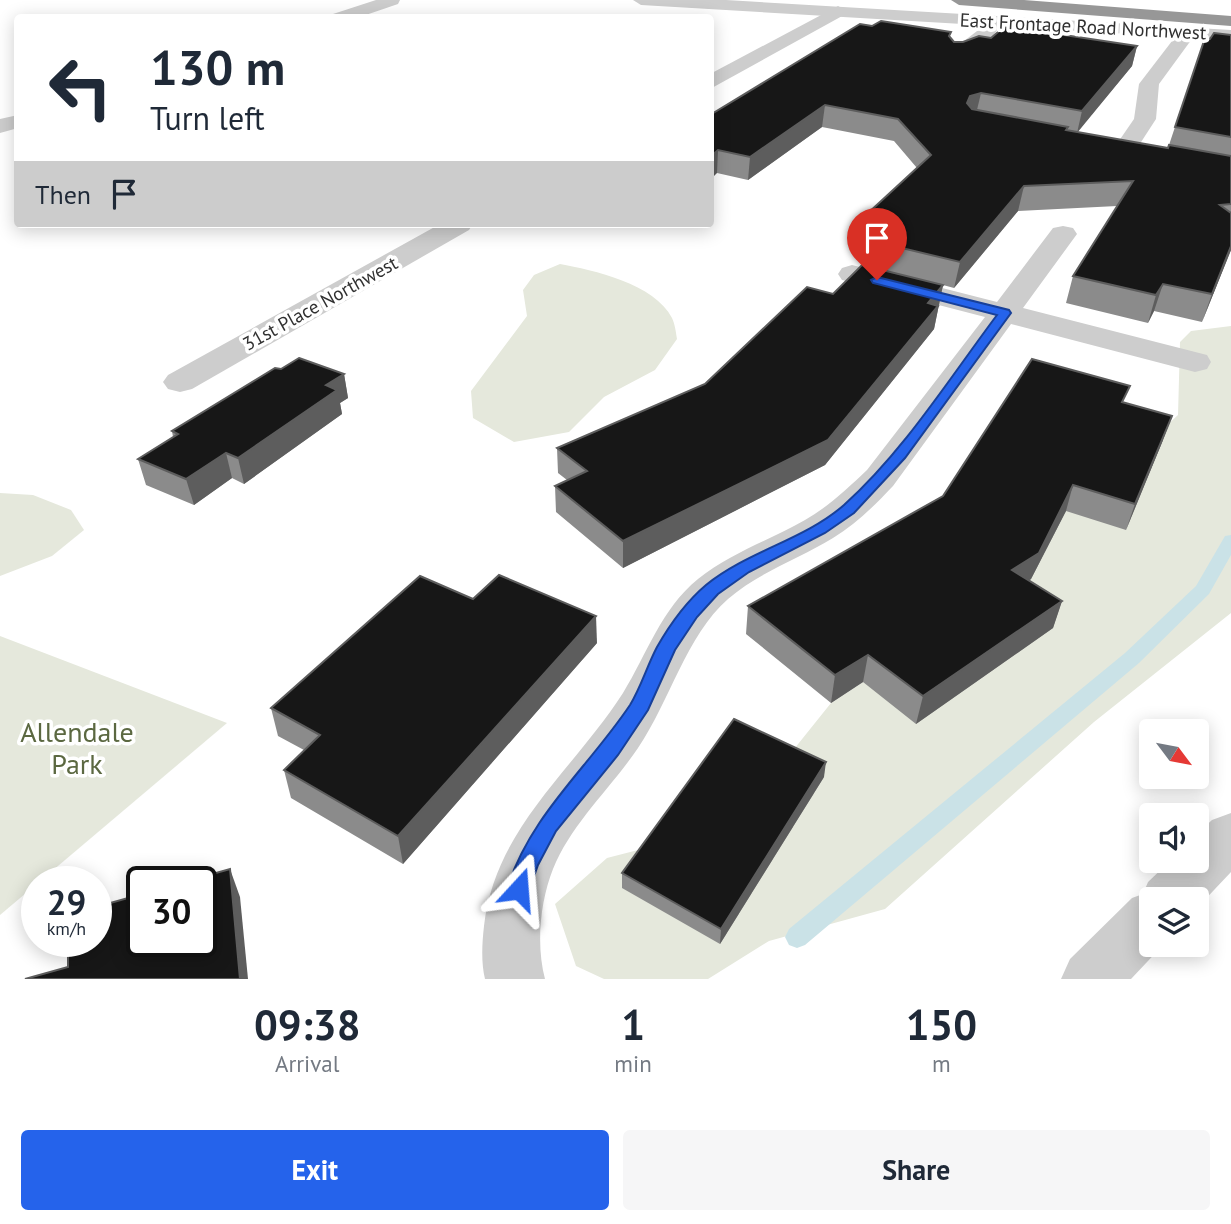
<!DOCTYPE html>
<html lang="en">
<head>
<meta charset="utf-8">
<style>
	:root { --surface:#fff; --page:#f6f6f7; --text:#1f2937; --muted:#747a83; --accent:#2563eb }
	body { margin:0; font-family:"PT Sans",sans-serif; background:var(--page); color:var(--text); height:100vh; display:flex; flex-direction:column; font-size:26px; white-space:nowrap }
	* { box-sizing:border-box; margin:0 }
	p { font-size:23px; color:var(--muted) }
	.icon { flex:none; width:38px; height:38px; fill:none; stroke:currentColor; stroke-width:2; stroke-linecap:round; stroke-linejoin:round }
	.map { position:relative; height:979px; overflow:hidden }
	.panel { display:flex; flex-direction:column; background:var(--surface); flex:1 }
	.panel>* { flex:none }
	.guide { position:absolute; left:14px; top:14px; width:700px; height:214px; border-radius:7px; box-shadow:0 4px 18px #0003; background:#fff; color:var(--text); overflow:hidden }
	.needle { width:46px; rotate:122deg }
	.buttons { position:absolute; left:1139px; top:719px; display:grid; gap:14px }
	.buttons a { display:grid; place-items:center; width:70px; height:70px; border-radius:7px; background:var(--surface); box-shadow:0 4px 18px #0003; font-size:35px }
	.speed { position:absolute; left:21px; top:866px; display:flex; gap:14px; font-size:35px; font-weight:700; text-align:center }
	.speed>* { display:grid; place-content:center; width:91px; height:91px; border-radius:50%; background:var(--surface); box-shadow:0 4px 18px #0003; line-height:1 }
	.speed small { font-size:18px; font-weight:400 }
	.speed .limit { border:4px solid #111; border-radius:10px; background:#fff; color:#111 }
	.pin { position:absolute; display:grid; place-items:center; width:60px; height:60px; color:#fff; margin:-72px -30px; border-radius:50% 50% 50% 0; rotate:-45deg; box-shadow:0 0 7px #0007 }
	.pin .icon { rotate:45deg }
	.me { position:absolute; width:77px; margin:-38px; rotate:19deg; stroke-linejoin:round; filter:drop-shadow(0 0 5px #0008) }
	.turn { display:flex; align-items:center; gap:24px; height:147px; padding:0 21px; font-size:32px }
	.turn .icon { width:91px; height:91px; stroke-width:2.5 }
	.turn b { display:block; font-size:49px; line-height:60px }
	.then { display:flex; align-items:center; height:66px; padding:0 21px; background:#0003; gap:14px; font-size:26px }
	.eta { display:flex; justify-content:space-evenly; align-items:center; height:119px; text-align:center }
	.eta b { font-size:42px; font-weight:800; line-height:49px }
	.button { display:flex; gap:14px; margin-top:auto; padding:14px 21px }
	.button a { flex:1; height:80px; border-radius:7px; background:var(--accent); color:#fff; font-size:28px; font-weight:800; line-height:80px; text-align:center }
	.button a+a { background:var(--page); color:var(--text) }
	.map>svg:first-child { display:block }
</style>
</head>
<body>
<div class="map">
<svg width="1231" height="979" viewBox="0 0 1231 979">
	<rect width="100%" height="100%" fill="#fff"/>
	<!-- green -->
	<g fill="#e5e8dc">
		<path d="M560,264C593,270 655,284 672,318C675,324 676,333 677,339L655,370L604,397L569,432L514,442L473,418L471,391L527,316L523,290L534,275Z"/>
		<path d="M1231,326V613L1094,722L885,909L769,941L708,979H604L576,966L555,904L607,858L700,834L758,794L831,703L895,661L1031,497L1137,453L1178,415L1180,342L1191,331Z"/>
		<path d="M0,493L33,495L71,510L84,530L52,556L0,576Z"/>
		<path d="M0,636L227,723L0,915Z"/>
	</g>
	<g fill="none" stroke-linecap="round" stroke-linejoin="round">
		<!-- stream -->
		<path fill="#cae2e7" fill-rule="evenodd" d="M1231,535V555L1209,594L1139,663L805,945L797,948L789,945L785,937L789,929L1125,653L1196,586L1225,536Z"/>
		<!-- minor -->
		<g fill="#cdcdcd" fill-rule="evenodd">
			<path d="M376,0H400L398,4L357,18H331L333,14Z"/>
			<path d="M838,6L847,11L844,15L710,89V74Z"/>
			<path d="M993,15L1002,20C996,37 971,64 951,59L948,55L951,51L981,28L987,16Z"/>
			<path d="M1188,27L1197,32L1159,84L1156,119L1132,156H1116L1112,151L1134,119L1139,84L1182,28Z"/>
			<path d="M18,115V128L0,133V119Z"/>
			<path d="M440,224H473L469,230L192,389L180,392L168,389L163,382L168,375Z"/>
			<path d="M1063,226L1073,228L1077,234L1023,308L1207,355L1211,362L1207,369L1195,372L1011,324L893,486C875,505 856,524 833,538C799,559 759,572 728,599C686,636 670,701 638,748C611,788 571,824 553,869C540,902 536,945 545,979H485C481,962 482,944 484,926C495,828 573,771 623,693C647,654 661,609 698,579C730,553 770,540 805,520C828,507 848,488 867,470L985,317L842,280L838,274L842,268L852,265L997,302L1053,228Z"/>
		</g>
		<!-- tertiary -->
		<g fill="#cdcdcd" fill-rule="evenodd">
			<path d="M633,0H726L1231,30V40L641,5Z"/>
			<path d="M1231,813V872L1197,908V900H1152V945H1163L1131,979H1061L1070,959L1132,898L1143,894L1148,882L1170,861H1197V834L1212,820Z"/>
		</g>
		<!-- motorway -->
		<path fill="#979797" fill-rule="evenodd" d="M951,0H1024L1231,16V26L959,5Z"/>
	</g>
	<!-- wall -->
	<g fill="#8b8b8b">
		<path d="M1231,35V250L1202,322L1154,311L1148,323L1066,303L1073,276L1117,206L1018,211L954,288L943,285L934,329L825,465L623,568L556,512L555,486L567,480L558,473L557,448L705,384L833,294L877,269L881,244L863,240L866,215L917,168L894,141L822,127L748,180L717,173L710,115L950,37L954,42H963L991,38L1137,46L1132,66L1077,132L1168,148L1175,127L1210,39Z"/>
		<path d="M344,374L348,398L340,403L342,414L244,484L232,478L194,505L146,485L138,459L173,437L172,431Z"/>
		<path d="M1125,403L1163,440L1126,530L1066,511L1031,579L1029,581L1062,601L1053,628L916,724L863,682L831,703L746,634L748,606Z"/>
		<path d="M597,643L403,864L291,798L284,770L304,750L278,736L271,708Z"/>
		<path d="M824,777L720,944L622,888V873Z"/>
	</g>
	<!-- shaded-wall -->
	<g fill="#5d5d5d">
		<path d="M1137,46L1132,66L1077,133L1082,111Z"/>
		<path d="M981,93L976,114L967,103L970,96Z"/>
		<path d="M825,105L822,127L748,180L750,157Z"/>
		<path d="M718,150L717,173L710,180V157Z"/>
		<path d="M1024,186L1018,211L954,288L960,262Z"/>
		<path d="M1231,246V250L1202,322L1212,294Z"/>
		<path d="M1163,284L1154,311L1148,323L1156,295Z"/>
		<path d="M943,285L934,329L825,465L623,568V541Z"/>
		<path d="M344,374L348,398L340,403L342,414L244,484L238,458L326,385Z"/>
		<path d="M1172,416L1163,440L1126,530L1135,504Z"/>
		<path d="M226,453L232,478L194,505L186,479Z"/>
		<path d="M1073,485L1066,511L1031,579L1004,596L1012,570Z"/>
		<path d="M1062,601L1053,628L916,724L923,696Z"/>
		<path d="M596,616L597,643L403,864L398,836Z"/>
		<path d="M868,655L863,682L831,703L835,675Z"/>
		<path d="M826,762L824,777L720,944L721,929Z"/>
		<path d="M230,869L240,897L248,979H240Z"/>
	</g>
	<!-- building -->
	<g fill="#171717" stroke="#5d5d5d" stroke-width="2">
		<path d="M881,21L951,32L949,36L954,42H963L979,36L991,38L1005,26L1137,46L1082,111L981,93L970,96L967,103L972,109L1068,127L1066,130L1168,148L1169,145L1231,156V204L1220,205L1231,213V246L1212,294L1163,284L1156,295L1073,276L1133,181L1024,186L960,262L881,243L901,223L866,215L931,155L898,119L825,105L750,157L718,150L710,157V115L860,24L872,26Z"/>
		<path d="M1214,33L1231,35V137L1175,127L1205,38L1210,39Z"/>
		<path d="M862,265L943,285L928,303L938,306L828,440L623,541L555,486L587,471L557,448L705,384L807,287L833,294Z"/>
		<path d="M299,358L344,374L326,385L337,390L238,458L226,453L186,479L138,459L178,434L172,431L275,368L281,369Z"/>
		<path d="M1032,359L1130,386L1122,402L1172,416L1135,504L1073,485L1039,553L1012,570L1062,601L923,696L868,655L835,675L748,606L943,496Z"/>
		<path d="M499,575L596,616L398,836L284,770L320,735L271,708L420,576L473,599Z"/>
		<path d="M734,719L826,762L721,929L622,873Z"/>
		<path d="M230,869L240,979H25L68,967V942H96V907L142,894V942H201V882H184Z"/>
	</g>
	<!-- route -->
	<path fill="#2563eb" stroke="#184099" stroke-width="2" d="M877,277L1009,310L1011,313L905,458L854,513L825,533L749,572L718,594L697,617L675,650L648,710L618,755L556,831L538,865L527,896L519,899L511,896L507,889C530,815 588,768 630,705C641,687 647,666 657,647C669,626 687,601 706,585C748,551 804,540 844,505C904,451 949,379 997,315L873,283L871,280Z"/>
	<g text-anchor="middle" stroke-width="7" stroke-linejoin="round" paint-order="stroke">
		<!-- far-street labels -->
		<g font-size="19" fill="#303030" stroke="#fff">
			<text transform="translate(1083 26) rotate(3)" y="7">East Frontage Road Northwest</text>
			<text transform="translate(320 303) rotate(-29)" y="7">31st Place Northwest</text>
		</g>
		<!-- near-park labels -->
		<g font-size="28" fill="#5b6841" stroke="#fff">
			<text x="77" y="742">Allendale<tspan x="77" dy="32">Park</tspan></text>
		</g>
	</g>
</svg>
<div class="buttons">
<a><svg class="needle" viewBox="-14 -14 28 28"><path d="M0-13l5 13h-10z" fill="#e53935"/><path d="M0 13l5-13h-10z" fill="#747a83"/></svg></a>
<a><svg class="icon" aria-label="sound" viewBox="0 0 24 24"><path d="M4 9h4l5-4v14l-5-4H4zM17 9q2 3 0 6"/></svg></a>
<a><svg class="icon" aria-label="layers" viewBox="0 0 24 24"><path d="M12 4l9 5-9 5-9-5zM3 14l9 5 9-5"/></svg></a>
</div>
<div class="speed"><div>29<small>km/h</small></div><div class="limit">30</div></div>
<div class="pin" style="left:877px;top:280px;background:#d93025"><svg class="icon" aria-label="arrive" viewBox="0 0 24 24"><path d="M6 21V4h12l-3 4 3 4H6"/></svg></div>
<svg class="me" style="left:519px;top:889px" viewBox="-20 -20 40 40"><path d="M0-17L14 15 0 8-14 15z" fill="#2563eb" stroke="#fff" stroke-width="4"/></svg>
<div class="guide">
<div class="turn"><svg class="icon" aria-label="left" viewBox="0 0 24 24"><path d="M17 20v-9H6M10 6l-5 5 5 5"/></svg><div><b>130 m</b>Turn left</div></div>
<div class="then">Then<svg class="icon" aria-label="arrive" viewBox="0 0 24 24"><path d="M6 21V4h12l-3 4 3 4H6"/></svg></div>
</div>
</div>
<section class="panel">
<div class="eta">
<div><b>09:38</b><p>Arrival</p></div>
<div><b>1</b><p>min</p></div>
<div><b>150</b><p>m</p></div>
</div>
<div class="button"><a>Exit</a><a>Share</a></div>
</section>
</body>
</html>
